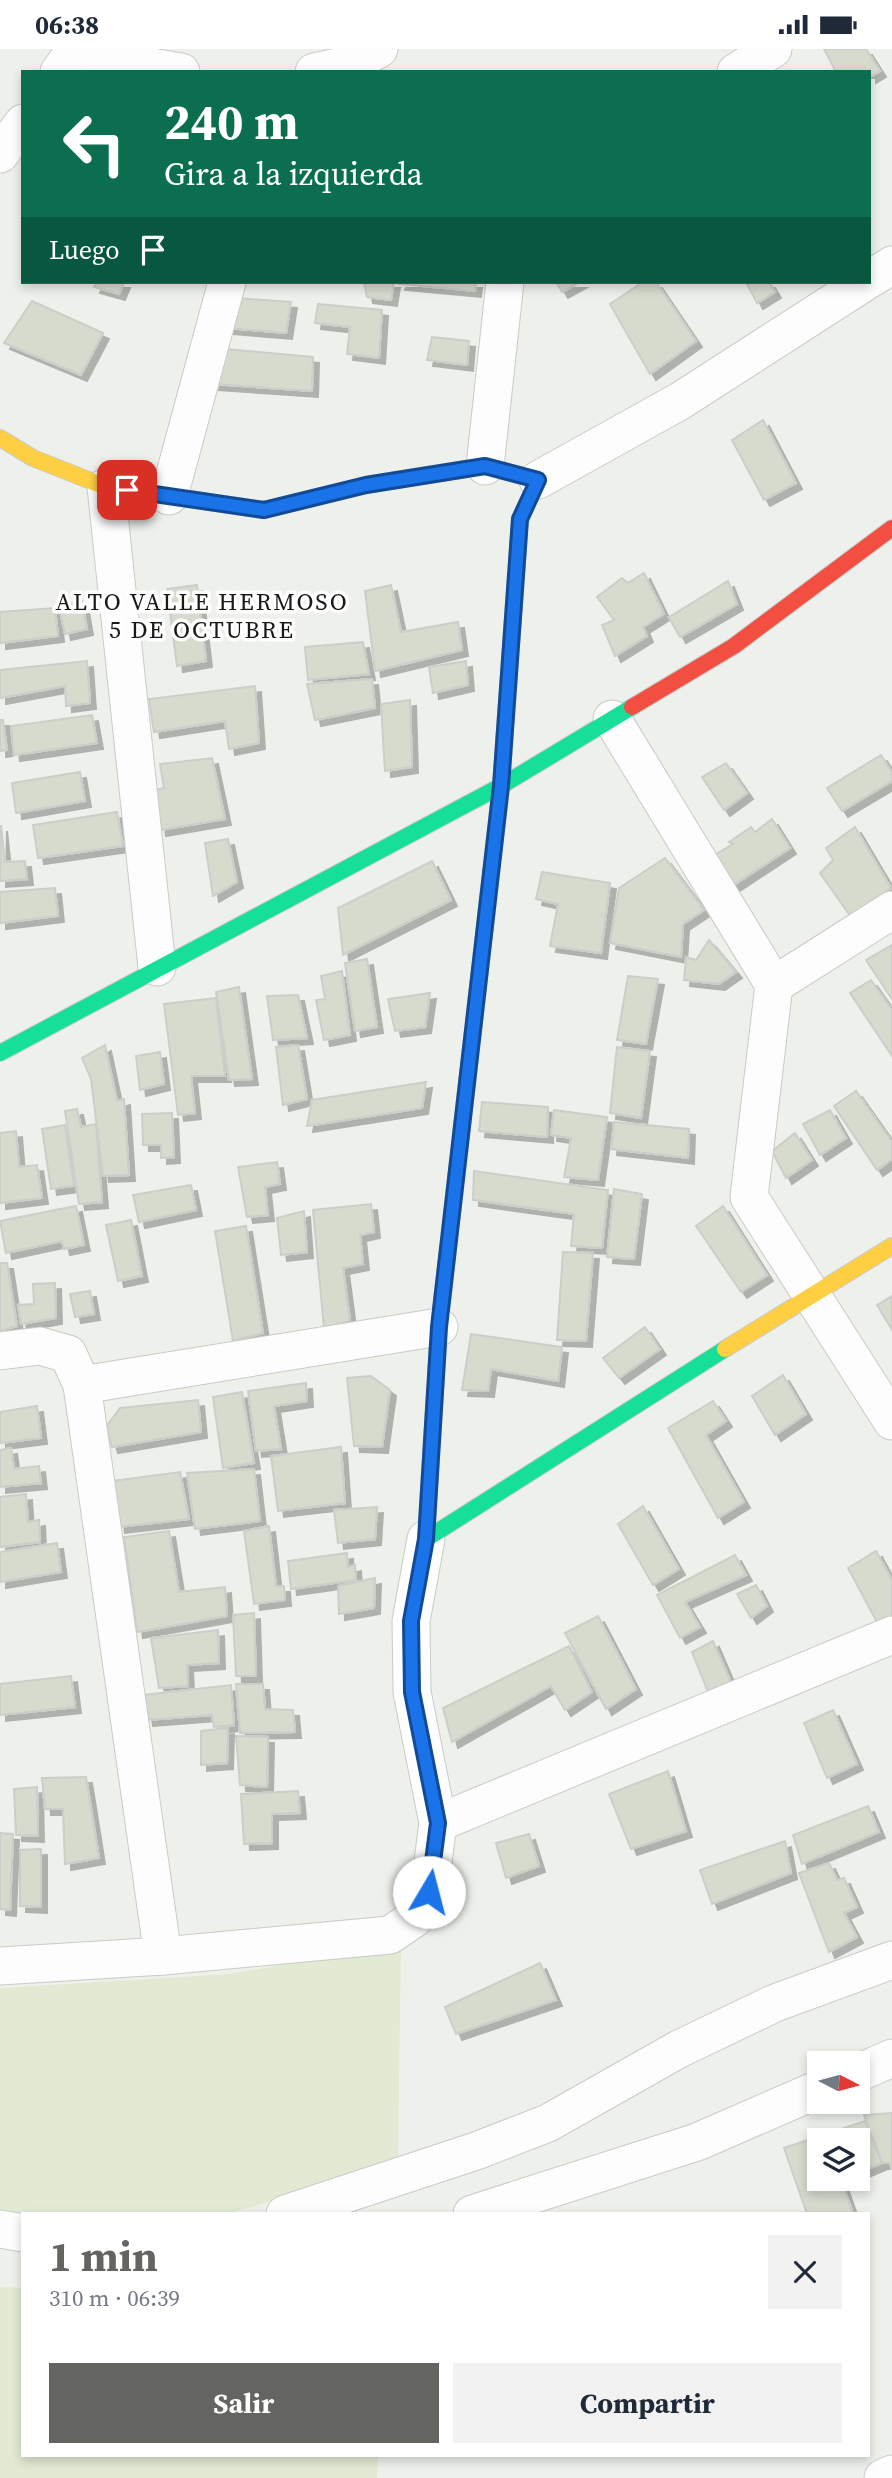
<!DOCTYPE html>
<html lang="es">
<head>
<meta charset="utf-8">
<style>
	:root { --surface:#fff; --page:#f2f2f3; --text:#1f2937; --muted:#747a83; --accent:#646561 }
	body { margin:0; font-family:"Source Serif 4",serif; background:var(--page); color:var(--text); height:100vh; display:flex; flex-direction:column; font-size:26px; white-space:nowrap }
	* { box-sizing:border-box; margin:0 }
	p { font-size:23px; color:var(--muted) }
	.icon { flex:none; width:38px; height:38px; fill:none; stroke:currentColor; stroke-width:2; stroke-linecap:round; stroke-linejoin:round }
	.map { position:relative; flex:1; overflow:hidden }
	.sheet { position:absolute; left:21px; top:2163px; width:849px; height:245px; display:flex; flex-direction:column; background:var(--surface); border-radius:0px; box-shadow:0 4px 10px #0003 }
	.sheet>* { flex:none }
	.top-card { position:absolute; left:21px; top:21px; width:850px; height:214px; border-radius:0px; box-shadow:0 4px 10px #0003; background:#0b6e4f; color:#fff; overflow:hidden }
	.needle { width:46px; rotate:96deg }
	.buttons { position:absolute; left:807px; top:2002px; display:grid; gap:14px }
	.buttons a { display:grid; place-items:center; width:63px; height:63px; border-radius:0px; background:var(--surface); box-shadow:0 4px 10px #0003; font-size:35px }
	.pin { position:absolute; display:grid; place-items:center; width:60px; height:60px; color:#fff; margin:-30px; border-radius:14px; box-shadow:0 4px 10px #0006 }
	.me { position:absolute; width:77px; margin:-38px; rotate:8deg; stroke-linejoin:round; filter:drop-shadow(0 0 5px #0008) }
	.turn { display:flex; align-items:center; gap:24px; height:147px; padding:0 28px; font-size:32px }
	.turn .icon { width:91px; height:91px; stroke-width:2.5 }
	.turn b { display:block; font-size:49px; line-height:60px }
	.then { display:flex; align-items:center; height:66px; padding:0 28px; background:#0003; gap:14px; font-size:26px }
	.round { display:grid; place-items:center; flex:none; width:74px; height:74px; border-radius:0px; background:var(--page) }
	.head { display:flex; align-items:center; justify-content:space-between; height:119px; padding:0 28px }
	h1 { font-size:42px; font-weight:700; line-height:52px; color:var(--accent) }
	.primary-button { display:flex; gap:14px; margin-top:auto; padding:14px 28px }
	.primary-button a { flex:1; height:80px; border-radius:0px; background:var(--accent); color:#fff; font-size:28px; font-weight:700; line-height:80px; text-align:center }
	.primary-button a+a { background:var(--page); color:var(--text) }
	.status { display:flex; justify-content:space-between; align-items:center; height:49px; padding:0 35px; background:var(--surface); direction:ltr }
	.status svg { height:19px; fill:currentColor }
	.map>svg:first-child { display:block }
</style>
</head>
<body>
<div class="status"><b>06:38</b><svg viewBox="0 0 49 12"><path d="M0 12V9h3v3zM5 12V6h3v6zM10 12V3h3v9zM15 12V0h3v12zM26 1h20v11H26zM47 4h2v5h-2z"/></svg></div>
<div class="map">
<svg width="892" height="2429" viewBox="0 0 892 2429">
	<defs>
		<filter id="shadow"><feDropShadow dx="6" dy="6" stdDeviation="0" flood-color="#0004"/></filter>
	</defs>
	<rect width="100%" height="100%" fill="#eef1eb"/>
	<!-- green -->
	<g fill="#e2ead4">
		<path d="M401,1895L398,2109L287,2148L226,2165H23V2167L0,2164V1939L229,1925Z"/>
		<path d="M0,2238L23,2239V2406H378L377,2429H0Z"/>
	</g>
	<!-- building -->
	<g fill="#d6dbce" stroke="#cbcec9" stroke-width="2" filter="url(#shadow)">
		<path d="M824,0H866L880,22L870,28V23H836Z"/>
		<path d="M97,233H124L119,245L94,238Z"/>
		<path d="M364,233H394L391,251L367,248Z"/>
		<path d="M400,233H476L475,242L399,235Z"/>
		<path d="M556,233H580L562,243Z"/>
		<path d="M643,233H656L696,292L650,325L610,255Z"/>
		<path d="M746,233H769L775,243L757,254Z"/>
		<path d="M237,249L291,253L286,284L228,279Z"/>
		<path d="M32,252L103,284L81,326L4,294Z"/>
		<path d="M318,255L382,261L379,309L347,305L350,278L315,274Z"/>
		<path d="M432,288L469,292L467,316L427,311Z"/>
		<path d="M226,300L313,308L312,342L213,335Z"/>
		<path d="M763,371L796,434L764,451L732,391Z"/>
		<path d="M644,524L664,565L643,578L647,587L615,607L602,576L614,571L597,548L622,529L628,534Z"/>
		<path d="M728,532L737,555L680,588L669,568Z"/>
		<path d="M197,536L206,612L177,617L167,540Z"/>
		<path d="M391,536L401,583L458,573L462,601L375,622L365,542Z"/>
		<path d="M82,552L87,580L65,585L59,557Z"/>
		<path d="M55,559L58,587L0,594V563Z"/>
		<path d="M363,593L369,625L308,631L305,598Z"/>
		<path d="M87,612L90,654L66,657L65,637L0,649V621Z"/>
		<path d="M466,612L468,636L433,644L429,618Z"/>
		<path d="M372,630L375,659L315,671L307,635Z"/>
		<path d="M255,637L259,694L229,700L225,672L154,683L149,650Z"/>
		<path d="M410,651L412,718L385,722L381,655Z"/>
		<path d="M92,666L97,694L14,706L11,677Z"/>
		<path d="M0,671H3L7,701L0,702Z"/>
		<path d="M881,706L892,724V732L842,762L827,739Z"/>
		<path d="M212,709L225,770L160,781L155,741L164,739L160,715Z"/>
		<path d="M726,714L747,744L724,761L702,728Z"/>
		<path d="M80,723L85,752L16,764L12,734Z"/>
		<path d="M117,763L123,797L38,809L33,776Z"/>
		<path d="M772,770L790,799L729,839L711,808L733,795L729,793L751,778L755,783Z"/>
		<path d="M1,776L5,813L25,812L27,830L0,832Z"/>
		<path d="M855,778L891,839L851,868L820,824L833,811L826,799Z"/>
		<path d="M228,790L237,833L213,847L205,794Z"/>
		<path d="M665,809L704,861L683,875L681,908L610,894L619,839Z"/>
		<path d="M432,812L451,851L343,906L338,859Z"/>
		<path d="M542,823L610,834L601,904L550,897L558,855L536,850Z"/>
		<path d="M55,839L58,867L0,874V843Z"/>
		<path d="M709,891L736,923L719,935L684,931L686,908L696,911Z"/>
		<path d="M892,896V950L866,911Z"/>
		<path d="M367,910L377,978L355,982L345,914Z"/>
		<path d="M342,922L350,986L324,991L316,951L325,950L321,927Z"/>
		<path d="M628,927L658,930L646,995L617,991Z"/>
		<path d="M871,931L892,961V1007L850,944Z"/>
		<path d="M239,938L252,1030L229,1031L216,943Z"/>
		<path d="M430,944L425,978L395,982L388,950Z"/>
		<path d="M298,946L307,989L273,991L267,947Z"/>
		<path d="M216,949L225,1027H191L195,1064L178,1066L164,955Z"/>
		<path d="M105,996L117,1052L124,1050L129,1126L103,1127L91,1030L82,1009Z"/>
		<path d="M298,996L307,1050L283,1056L276,998Z"/>
		<path d="M617,998L650,1002L641,1069L610,1064Z"/>
		<path d="M160,1003L164,1035L140,1041L136,1007Z"/>
		<path d="M426,1033L422,1059L307,1077L312,1051Z"/>
		<path d="M856,1042L892,1093V1110L877,1121L834,1057Z"/>
		<path d="M482,1053L548,1058L547,1088L479,1082Z"/>
		<path d="M77,1060L81,1078L96,1075L102,1153L79,1155L65,1062Z"/>
		<path d="M554,1061L607,1068L598,1131L564,1128L571,1089L551,1086Z"/>
		<path d="M830,1061L846,1089L820,1106L803,1075Z"/>
		<path d="M172,1064L174,1108L161,1109V1096H143L142,1065Z"/>
		<path d="M614,1073L689,1080L688,1109L611,1100Z"/>
		<path d="M65,1076L74,1137L51,1140L42,1080Z"/>
		<path d="M16,1082L19,1118L37,1116L42,1149L0,1154V1084Z"/>
		<path d="M795,1084L812,1111L786,1129L772,1102Z"/>
		<path d="M277,1113L280,1135L265,1138L268,1166L247,1168L238,1118Z"/>
		<path d="M474,1122L608,1141L602,1199L571,1197L574,1165L473,1151Z"/>
		<path d="M191,1136L196,1161L139,1173L133,1146Z"/>
		<path d="M614,1140L642,1145L634,1210L607,1208Z"/>
		<path d="M371,1155L374,1183L360,1186L363,1215L343,1219L350,1272L324,1279L313,1161Z"/>
		<path d="M76,1157L84,1196L64,1200L62,1192L6,1204L0,1172Z"/>
		<path d="M723,1157L767,1226L741,1243L696,1177Z"/>
		<path d="M304,1162L307,1203L281,1206L277,1169Z"/>
		<path d="M131,1171L142,1227L118,1232L106,1176Z"/>
		<path d="M246,1177L263,1284L233,1292L215,1182Z"/>
		<path d="M563,1203L593,1204L586,1292L557,1291Z"/>
		<path d="M0,1214H7L17,1277L0,1282Z"/>
		<path d="M55,1234L56,1269L21,1275L18,1256L34,1255L33,1235Z"/>
		<path d="M90,1242L94,1265L75,1268L70,1245Z"/>
		<path d="M892,1247V1281L877,1256Z"/>
		<path d="M645,1278L660,1300L619,1329L603,1309Z"/>
		<path d="M471,1285L562,1298L558,1332L491,1320L488,1342L462,1341Z"/>
		<path d="M783,1326L806,1365L775,1386L752,1347Z"/>
		<path d="M371,1327L390,1341L382,1398L354,1397L347,1329Z"/>
		<path d="M306,1334L307,1352L274,1357L281,1400L256,1402L248,1342Z"/>
		<path d="M242,1343L254,1414L223,1419L213,1348Z"/>
		<path d="M198,1351L201,1383L112,1398L106,1378L120,1359Z"/>
		<path d="M713,1352L726,1372L706,1386L744,1453L718,1469L668,1379Z"/>
		<path d="M37,1357L41,1389L0,1394V1363Z"/>
		<path d="M341,1398L345,1454L278,1462L271,1407Z"/>
		<path d="M11,1399L14,1420L39,1417L41,1434L0,1438V1401Z"/>
		<path d="M254,1420L260,1472L195,1480L187,1424Z"/>
		<path d="M180,1423L189,1470L119,1478L112,1432Z"/>
		<path d="M26,1445L28,1473L39,1471L40,1493L0,1498V1448Z"/>
		<path d="M643,1457L679,1520L653,1536L618,1475Z"/>
		<path d="M377,1458L375,1490L338,1494L334,1461Z"/>
		<path d="M269,1477L276,1537H284L285,1551L254,1555L244,1482Z"/>
		<path d="M169,1482L179,1543L225,1538L227,1567L137,1583L124,1488Z"/>
		<path d="M57,1494L61,1523L0,1533V1503Z"/>
		<path d="M876,1502L892,1531V1570L879,1577L848,1519Z"/>
		<path d="M347,1504L348,1518L355,1516L356,1531L291,1540L288,1512Z"/>
		<path d="M735,1506L746,1526L685,1553L700,1578L680,1589L657,1546Z"/>
		<path d="M375,1529L374,1559L339,1565L338,1537Z"/>
		<path d="M756,1536L767,1557L751,1569L737,1545Z"/>
		<path d="M254,1564L256,1627H236L233,1566Z"/>
		<path d="M598,1567L636,1640L606,1660L565,1584Z"/>
		<path d="M218,1581L219,1614L187,1616L188,1637L159,1639L151,1589Z"/>
		<path d="M713,1592L733,1638L710,1648L692,1603Z"/>
		<path d="M569,1597L592,1643L565,1661L551,1637L452,1693L443,1659Z"/>
		<path d="M71,1627L75,1658L0,1666V1635Z"/>
		<path d="M236,1635H263L265,1660L293,1661L295,1683L240,1684Z"/>
		<path d="M231,1636L234,1676L214,1678L212,1666L147,1671L144,1646Z"/>
		<path d="M833,1661L857,1715L827,1729L804,1674Z"/>
		<path d="M228,1679L227,1714L201,1716V1682Z"/>
		<path d="M236,1687L268,1688L267,1738L240,1736Z"/>
		<path d="M668,1722L686,1782L631,1800L609,1745Z"/>
		<path d="M86,1728L99,1809L65,1815L63,1760H45L42,1729Z"/>
		<path d="M37,1738L38,1787L16,1786L14,1740Z"/>
		<path d="M298,1742L300,1764L272,1765V1794L244,1795L241,1745Z"/>
		<path d="M868,1757L879,1783L802,1815L793,1786Z"/>
		<path d="M0,1784L13,1785L10,1861L0,1860Z"/>
		<path d="M529,1785L539,1817L506,1829L496,1794Z"/>
		<path d="M785,1792L791,1824L712,1855L700,1821Z"/>
		<path d="M41,1800V1858L20,1857V1801Z"/>
		<path d="M829,1814L837,1831L844,1829L857,1858L844,1864L857,1888L829,1903L799,1824Z"/>
		<path d="M540,1914L556,1951L456,1985L445,1958Z"/>
		<path d="M892,2064V2121L890,2114H882L864,2066Z"/>
		<path d="M865,2072L882,2114L858,2124V2091H819V2130H844L841,2131L853,2165H807L784,2099Z"/>
	</g>
	<g fill="none" stroke-linecap="round" stroke-linejoin="round">
		<!-- street casing -->
		<g stroke="#c9cbc7" stroke-width="39">
			<g id="street">
				<path d="M80,0L122,13L181,23"/>
				<path d="M59,23L76,0"/>
				<path d="M314,23L351,15L379,0"/>
				<path d="M736,23L773,0"/>
				<path d="M0,105L23,74"/>
				<path d="M870,230L892,216"/>
				<path d="M485,417L505,233"/>
				<path d="M538,431L680,352L865,233"/>
				<path d="M106,438L157,918"/>
				<path d="M169,447L227,233"/>
				<path d="M612,670L774,936L749,1148L892,1372"/>
				<path d="M774,936L892,861"/>
				<path d="M0,1302L40,1297L68,1305L82,1336L163,1907"/>
				<path d="M82,1336L439,1278"/>
				<path d="M438,1774L892,1586"/>
				<path d="M0,1917L163,1907L390,1886L415,1869L429,1843L438,1774L412,1643L411,1572L426,1490"/>
				<path d="M858,2024L892,2009"/>
				<path d="M285,2165L476,2102L548,2074L679,2000L775,1954L892,1911"/>
				<path d="M472,2165L697,2093L819,2040"/>
				<path d="M0,2180L23,2184"/>
				<path d="M883,2429L892,2425"/>
			</g>
		</g>
		<!-- fast casing -->
		<g stroke="#c9cbc7" stroke-width="18">
			<g id="fast">
				<path d="M402,430L485,417L538,431L520,470L501,737L469,1017"/>
				<path d="M0,1004L501,737L632,658"/>
				<path d="M426,1490L725,1300"/>
			</g>
		</g>
		<!-- slow casing -->
		<g stroke="#c9cbc7" stroke-width="18">
			<g id="slow">
				<path d="M0,389L33,409L106,438L264,461L366,436L402,430"/>
				<path d="M725,1300L892,1197"/>
				<path d="M426,1490L439,1278L469,1017"/>
			</g>
		</g>
		<!-- jam casing -->
		<g stroke="#c9cbc7" stroke-width="18">
			<path id="jam" d="M632,658L734,597L892,479"/>
		</g>
		<!-- street -->
		<use href="#street" stroke="#fcfdfc" stroke-width="37"/>
		<!-- fast -->
		<use href="#fast" stroke="#16e098" stroke-width="16"/>
		<!-- slow -->
		<use href="#slow" stroke="#ffcf43" stroke-width="16"/>
		<!-- jam -->
		<use href="#jam" stroke="#f24e42" stroke-width="16"/>
	</g>
	<g fill="none" stroke-linecap="round" stroke-linejoin="round">
		<!-- route casing -->
		<g stroke="#114b97" stroke-width="18">
			<path id="route" d="M127,441L264,461L366,436L485,417L538,431L520,470L501,737L439,1278L426,1490L411,1572L412,1643L438,1774L429,1843"/>
		</g>
		<!-- route -->
		<use href="#route" stroke="#1a73e8" stroke-width="12"/>
	</g>
	<g text-anchor="middle" stroke-width="7" stroke-linejoin="round" paint-order="stroke">
		<!-- neighbourhood labels -->
		<g font-size="24" letter-spacing="2" fill="#191a16" stroke="#fff">
			<text x="202" y="561">ALTO VALLE HERMOSO<tspan x="202" dy="28">5 DE OCTUBRE</tspan></text>
		</g>
	</g>
</svg>
<div class="buttons">
<a><svg class="needle" viewBox="-14 -14 28 28"><path d="M0-13l5 13h-10z" fill="#e53935"/><path d="M0 13l5-13h-10z" fill="#747a83"/></svg></a>
<a><svg class="icon" aria-label="layers" viewBox="0 0 24 24"><path d="M12 4l9 5-9 5-9-5zM3 14l9 5 9-5"/></svg></a>
</div>
<div class="pin" style="left:127px;top:441px;background:#d93025"><svg class="icon" aria-label="arrive" viewBox="0 0 24 24"><path d="M6 21V4h12l-3 4 3 4H6"/></svg></div>
<svg class="me" style="left:429px;top:1843px" viewBox="-20 -20 40 40"><circle r="19" fill="#fff"/><path d="M0-13L10 11 0 6-10 11z" fill="#1a73e8"/></svg>
<div class="top-card">
<div class="turn"><svg class="icon" aria-label="left" viewBox="0 0 24 24"><path d="M17 20v-9H6M10 6l-5 5 5 5"/></svg><div><b>240 m</b>Gira a la izquierda</div></div>
<div class="then">Luego<svg class="icon" aria-label="arrive" viewBox="0 0 24 24"><path d="M6 21V4h12l-3 4 3 4H6"/></svg></div>
</div>
<section class="sheet">
<div class="head"><div><h1>1 min</h1><p>310 m · 06:39</p></div><a class="round"><svg class="icon" aria-label="close" viewBox="0 0 24 24"><path d="M6 6l12 12M18 6L6 18"/></svg></a></div>
<div class="primary-button"><a>Salir</a><a>Compartir</a></div>
</section>
</div>
</body>
</html>
